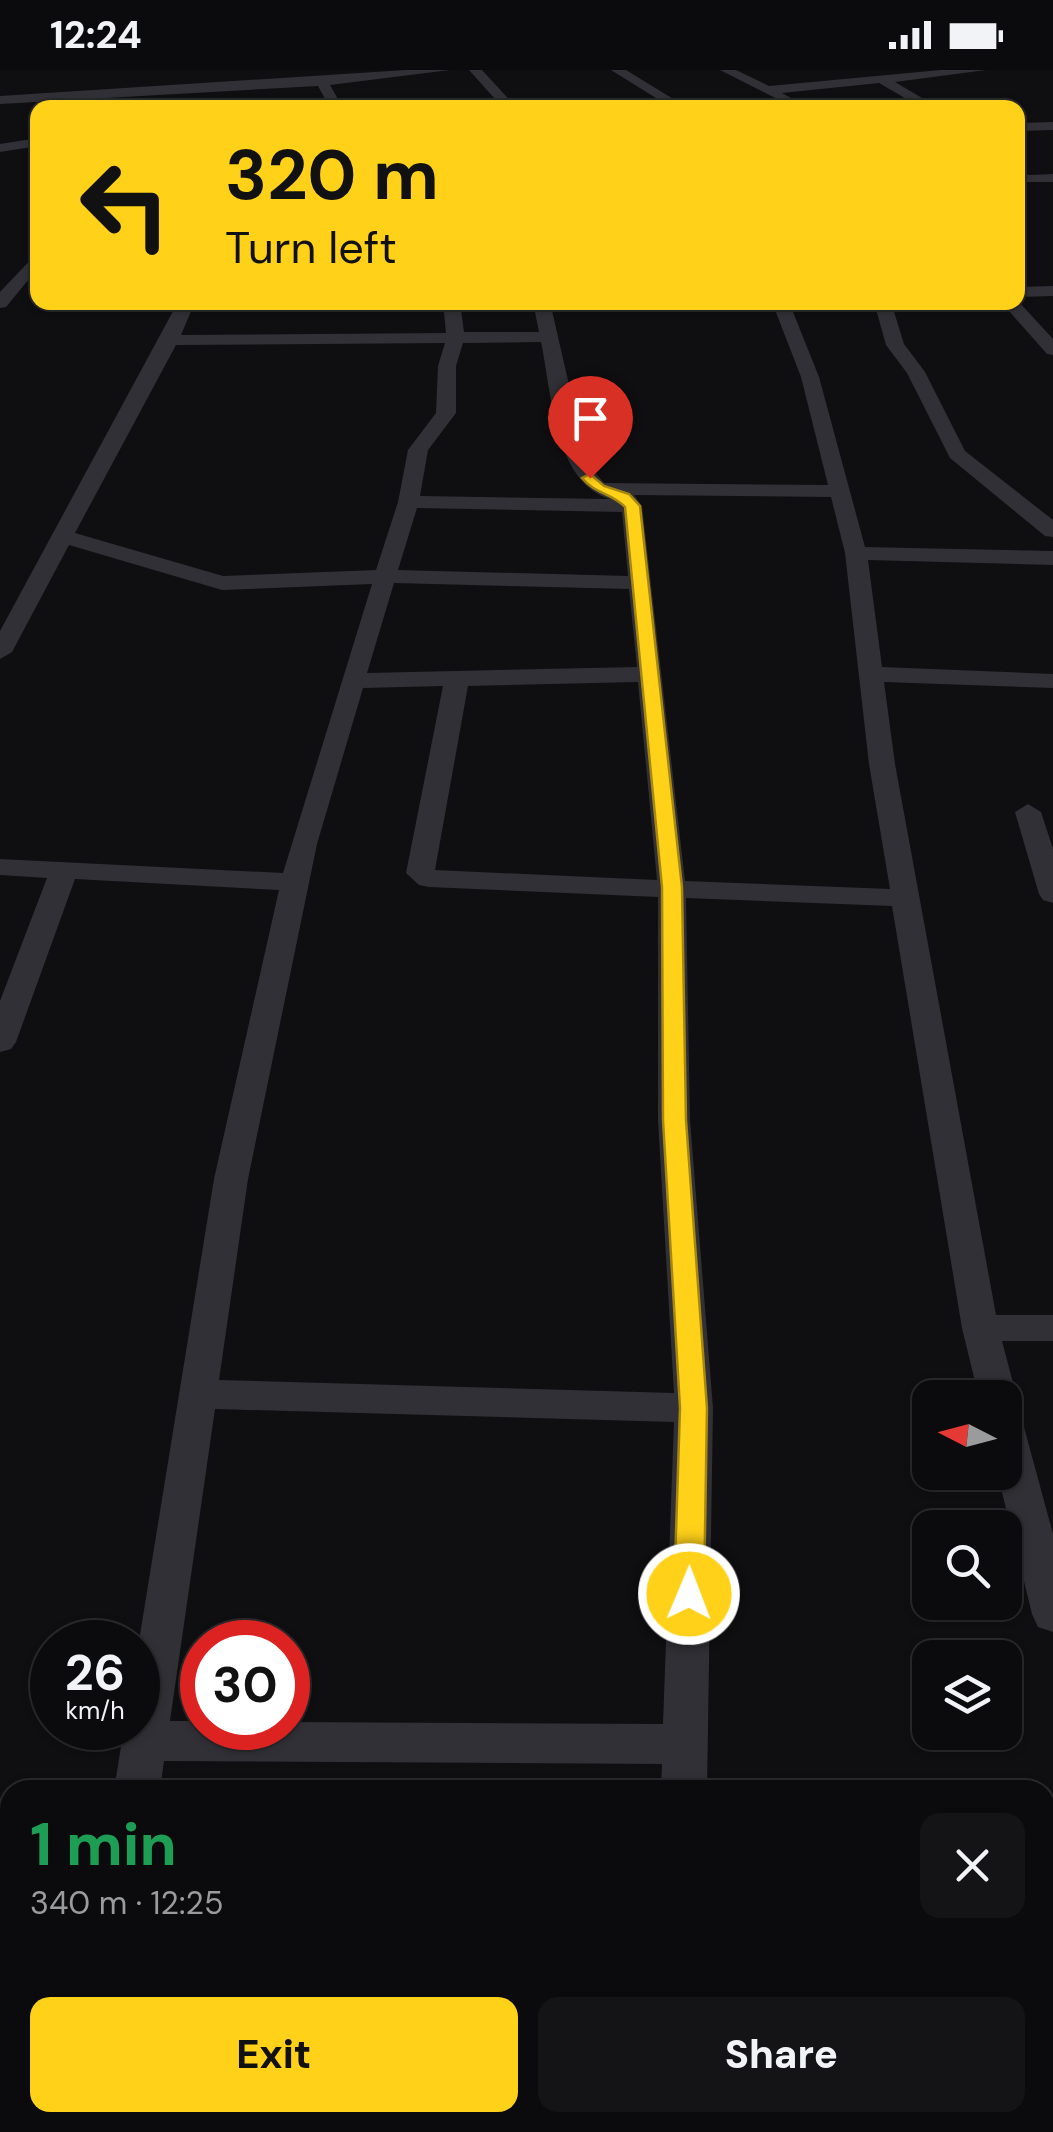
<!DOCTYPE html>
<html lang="en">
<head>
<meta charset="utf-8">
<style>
	:root { --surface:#0b0b0d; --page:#141416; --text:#f1f3f6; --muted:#9a9b9d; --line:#2b2b2e; --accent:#ffd119 }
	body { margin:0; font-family:"DM Sans",sans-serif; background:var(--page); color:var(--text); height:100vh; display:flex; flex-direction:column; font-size:38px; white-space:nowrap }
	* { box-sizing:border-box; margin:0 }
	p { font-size:32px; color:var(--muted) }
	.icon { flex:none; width:55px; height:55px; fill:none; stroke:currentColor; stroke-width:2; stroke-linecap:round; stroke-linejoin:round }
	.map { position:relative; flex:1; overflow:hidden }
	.drawer { position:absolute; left:0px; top:1710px; width:1055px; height:352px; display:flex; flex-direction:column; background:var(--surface); border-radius:30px 30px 0 0; box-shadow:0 2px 8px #0004,0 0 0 2px var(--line) }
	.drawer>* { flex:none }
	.hud { position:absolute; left:30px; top:30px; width:995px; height:210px; border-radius:20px; box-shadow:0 2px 8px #0004,0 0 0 2px var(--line); background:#ffd119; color:#111; overflow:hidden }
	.needle { width:65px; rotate:276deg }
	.controls { position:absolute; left:912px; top:1310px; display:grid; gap:20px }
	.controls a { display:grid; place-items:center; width:110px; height:110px; border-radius:20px; background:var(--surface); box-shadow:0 2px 8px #0004,0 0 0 2px var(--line); font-size:50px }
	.speed { position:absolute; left:30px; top:1550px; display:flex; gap:20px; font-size:50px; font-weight:700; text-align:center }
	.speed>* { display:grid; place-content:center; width:130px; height:130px; border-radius:50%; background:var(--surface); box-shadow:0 2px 8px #0004,0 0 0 2px var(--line); line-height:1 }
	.speed small { font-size:25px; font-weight:400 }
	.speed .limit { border:15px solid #d22; background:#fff; color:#111 }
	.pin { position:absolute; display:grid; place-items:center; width:85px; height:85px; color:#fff; margin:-102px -42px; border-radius:50% 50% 50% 0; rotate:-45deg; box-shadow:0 0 10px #0007 }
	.pin .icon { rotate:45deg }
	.me { position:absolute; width:110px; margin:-55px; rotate:1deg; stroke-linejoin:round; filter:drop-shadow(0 0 8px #0008) }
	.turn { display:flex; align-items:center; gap:35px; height:210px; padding:0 30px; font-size:45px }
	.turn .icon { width:130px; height:130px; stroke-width:2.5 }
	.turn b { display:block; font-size:70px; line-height:85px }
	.round { display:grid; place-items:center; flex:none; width:105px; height:105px; border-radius:20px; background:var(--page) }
	.overview { display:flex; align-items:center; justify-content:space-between; height:170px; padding:0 30px }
	h1 { font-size:60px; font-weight:800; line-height:75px; color:#1e9e55 }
	.cta { display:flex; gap:20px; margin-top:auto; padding:20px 30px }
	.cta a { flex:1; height:115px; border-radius:20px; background:var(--accent); color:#111; font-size:40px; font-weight:800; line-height:115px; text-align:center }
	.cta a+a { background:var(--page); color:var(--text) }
	.status { display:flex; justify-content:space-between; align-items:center; height:70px; padding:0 50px; background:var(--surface); direction:ltr }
	.status svg { height:28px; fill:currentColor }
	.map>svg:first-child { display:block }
</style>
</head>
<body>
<div class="status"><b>12:24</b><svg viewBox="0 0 49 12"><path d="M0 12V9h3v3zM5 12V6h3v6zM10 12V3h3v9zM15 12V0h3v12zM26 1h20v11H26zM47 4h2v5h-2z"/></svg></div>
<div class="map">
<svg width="1053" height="2062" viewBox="0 0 1053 2062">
	<rect width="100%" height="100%" fill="#0f0f11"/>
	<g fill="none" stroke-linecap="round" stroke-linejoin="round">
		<!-- street -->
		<g fill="#303036" fill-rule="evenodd">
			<path d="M406,0H450L330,15L343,38H330L318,16L0,34V26Z"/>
			<path d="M469,0H482L517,38H503Z"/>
			<path d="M611,0H626L688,38H672Z"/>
			<path d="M720,0H736L769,16L941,0H986L895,12L939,38H922L879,13L782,23L796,31L789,35Z"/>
			<path d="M1053,52V60L1018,61V53Z"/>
			<path d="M38,68V76L0,82V74Z"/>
			<path d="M1018,100L1029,105L1053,104V112H1021Z"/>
			<path d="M38,182V198L6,237L0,238V222Z"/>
			<path d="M1053,216V226L1018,227V217Z"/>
			<path d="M1018,231L1053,269V285L1047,284L1001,232Z"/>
			<path d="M178,232H195L181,265L446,263L443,232H460L464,262H539L533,232H550L587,393L604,413L828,415L801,307L772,232H789L819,307L865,477L1053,481V495L868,490L882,597L1053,604V618L884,612L895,694L996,1245H1053V1271H1002L1017,1328L1012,1338L1005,1340V1328H979L962,1258L892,836L686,828L690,1050L713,1338L707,1720H661L662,1694L164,1691L160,1720H114L124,1658H138V1577L214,1109L279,820L75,809L16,972L11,979L0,982V931L47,808L0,805V789L283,803L372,514L222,520L69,475L12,582L0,589V561ZM541,272C552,324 554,412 610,429L420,426L428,380L456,343V296L463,273ZM445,273L438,296L436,343L408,380L398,432L376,500L223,506L75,463L176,275ZM634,425L831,427L845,483L869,694L890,819L685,811L642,436ZM417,438L622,442L628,506L398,500ZM394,513L629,519L637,597L367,603ZM638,612L657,810L435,800L468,616ZM443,616L406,803L419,815L429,817L658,827V1050L674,1323L219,1310L248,1109L317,774L363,618ZM215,1339L674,1352L663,1654L288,1652V1658H202V1651H170Z"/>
			<path d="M874,232H891L904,274L925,302L965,381L1053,450V467L1045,466L950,388L907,303L886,275Z"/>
			<path d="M1028,734L1041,742L1053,779V833L1043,830L1039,824L1015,742Z"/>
			<path d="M1005,1342L1019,1346L1024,1357L1053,1464V1562L1038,1557L1032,1544L997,1402H1005Z"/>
			<path d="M60,2052H112L111,2062H59Z"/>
			<rect x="647" y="2052" width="52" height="10"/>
		</g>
	</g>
	<!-- route -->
	<path fill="#ffd119" stroke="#a68810" stroke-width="2.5" d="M590,404L604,416L629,424L640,436L682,817L686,1050L707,1338L704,1524L699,1533L689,1537L679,1533L674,1524L680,1338L663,1050L662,817L625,437C612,423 595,424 582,408Z"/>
</svg>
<div class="controls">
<a><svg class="needle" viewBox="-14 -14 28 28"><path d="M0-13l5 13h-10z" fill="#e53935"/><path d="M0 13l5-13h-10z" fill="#9a9b9d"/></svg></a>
<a><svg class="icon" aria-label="search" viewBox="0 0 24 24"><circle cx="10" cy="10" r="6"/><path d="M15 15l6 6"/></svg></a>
<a><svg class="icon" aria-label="layers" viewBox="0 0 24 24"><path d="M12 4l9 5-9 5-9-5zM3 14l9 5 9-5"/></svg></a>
</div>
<div class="speed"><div>26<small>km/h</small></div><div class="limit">30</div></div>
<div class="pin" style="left:590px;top:408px;background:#d93025"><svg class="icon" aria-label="arrive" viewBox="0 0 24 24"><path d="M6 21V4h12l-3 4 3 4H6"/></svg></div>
<svg class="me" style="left:689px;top:1524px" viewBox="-20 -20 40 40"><circle r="17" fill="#ffd119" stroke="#fff" stroke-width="3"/><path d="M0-11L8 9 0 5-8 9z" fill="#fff"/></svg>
<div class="hud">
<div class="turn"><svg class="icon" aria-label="left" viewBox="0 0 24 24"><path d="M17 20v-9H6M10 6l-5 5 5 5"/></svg><div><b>320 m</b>Turn left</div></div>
</div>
<section class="drawer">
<div class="overview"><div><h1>1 min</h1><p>340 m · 12:25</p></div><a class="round"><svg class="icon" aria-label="close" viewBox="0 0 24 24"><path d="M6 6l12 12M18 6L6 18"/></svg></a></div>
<div class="cta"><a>Exit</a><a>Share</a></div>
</section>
</div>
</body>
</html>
